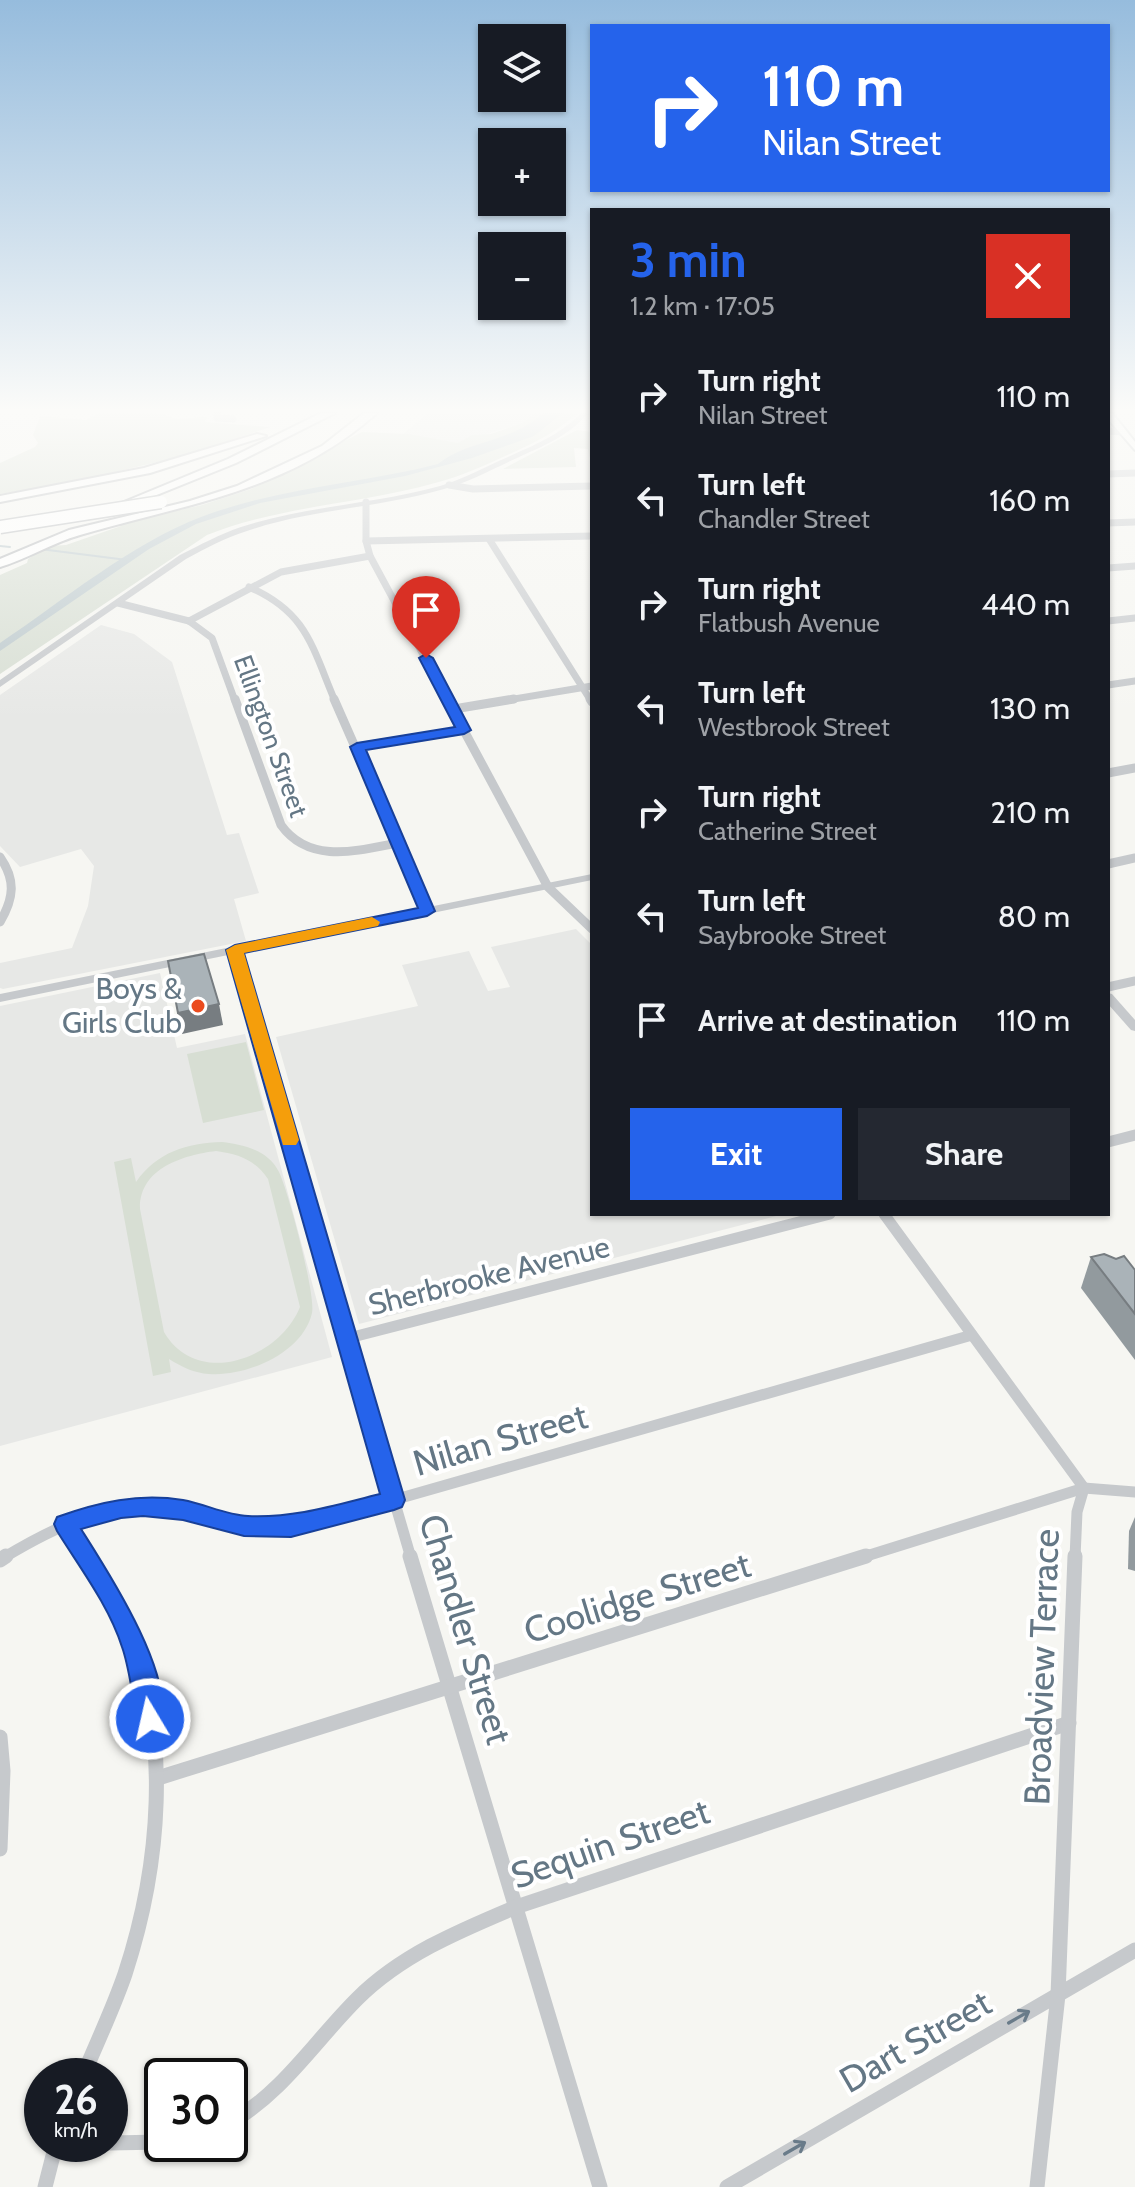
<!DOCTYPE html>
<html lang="en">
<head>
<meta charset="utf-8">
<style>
	:root { --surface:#171b24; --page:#242831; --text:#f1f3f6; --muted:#9ea1a6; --accent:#2563eb }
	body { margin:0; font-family:Cabin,sans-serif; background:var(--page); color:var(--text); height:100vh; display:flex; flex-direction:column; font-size:30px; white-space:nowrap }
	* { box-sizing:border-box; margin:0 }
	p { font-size:26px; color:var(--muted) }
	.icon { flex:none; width:44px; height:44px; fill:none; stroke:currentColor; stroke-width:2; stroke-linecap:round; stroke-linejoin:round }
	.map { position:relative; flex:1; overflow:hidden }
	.sheet { position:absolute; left:590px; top:208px; width:520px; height:1008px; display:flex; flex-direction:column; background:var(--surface); border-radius:0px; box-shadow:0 2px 6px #0004 }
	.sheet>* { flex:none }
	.hud { position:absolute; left:590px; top:24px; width:520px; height:168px; border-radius:0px; box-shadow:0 2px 6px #0004; background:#2563eb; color:#fff; overflow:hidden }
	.controls { position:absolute; left:478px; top:24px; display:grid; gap:16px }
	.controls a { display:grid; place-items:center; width:88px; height:88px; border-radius:0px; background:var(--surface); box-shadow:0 2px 6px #0004; font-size:40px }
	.speed { position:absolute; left:24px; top:2058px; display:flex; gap:16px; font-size:40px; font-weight:700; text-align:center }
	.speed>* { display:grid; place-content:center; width:104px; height:104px; border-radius:50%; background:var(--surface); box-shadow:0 2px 6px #0004; line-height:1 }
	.speed small { font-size:20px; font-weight:400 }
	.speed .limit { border:4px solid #111; border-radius:12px; background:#fff; color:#111 }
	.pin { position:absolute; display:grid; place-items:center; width:68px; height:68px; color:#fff; margin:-82px -34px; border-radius:50% 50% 50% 0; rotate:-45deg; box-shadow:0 0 8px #0007 }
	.pin .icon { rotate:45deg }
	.me { position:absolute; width:88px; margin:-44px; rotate:351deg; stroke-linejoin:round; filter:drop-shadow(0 0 6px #0008) }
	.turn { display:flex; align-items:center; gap:28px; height:168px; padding:0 40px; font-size:36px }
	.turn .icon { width:104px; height:104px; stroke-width:2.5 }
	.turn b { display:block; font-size:56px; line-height:68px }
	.round { display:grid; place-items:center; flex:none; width:84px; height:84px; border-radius:0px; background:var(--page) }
	.summary { display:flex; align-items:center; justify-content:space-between; height:136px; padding:0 40px }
	h1 { font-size:48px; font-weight:800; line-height:60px; color:var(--accent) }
	.button { display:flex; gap:16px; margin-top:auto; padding:16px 40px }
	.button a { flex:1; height:92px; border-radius:0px; background:var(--accent); color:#fff; font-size:32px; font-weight:800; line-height:92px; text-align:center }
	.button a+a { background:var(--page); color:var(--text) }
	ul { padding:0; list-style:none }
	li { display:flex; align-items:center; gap:24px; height:104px; padding:0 40px }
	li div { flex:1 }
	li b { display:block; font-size:30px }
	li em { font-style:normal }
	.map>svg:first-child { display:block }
</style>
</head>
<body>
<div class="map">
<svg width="1135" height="2187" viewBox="0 0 1135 2187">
	<rect width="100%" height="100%" fill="#f6f6f2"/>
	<!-- built -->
	<g fill="#e7e8e6">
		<path d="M428,413H535L522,423L458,443L403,434Z"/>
		<path d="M101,625L134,634L172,662L227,835L239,833L259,893L234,899L246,941L3,989L0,988V963L72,948L88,906L94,866L81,849L20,867L0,846V695Z"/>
		<path d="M576,929L592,945V1214H784L359,1324L276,1037L418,1006L402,965L469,951L488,991L510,987L491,947Z"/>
		<path d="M160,973L177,1048L245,1034L332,1357L0,1446V1006Z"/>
	</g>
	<!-- green -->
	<g fill="#d7ded3" fill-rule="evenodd">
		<path d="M98,413H159L177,419L203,417H207L205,422L270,427L187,455L73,482L0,494V463L35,447L38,443L33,435L40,416L86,420Z"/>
		<path d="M535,413H576C558,432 537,441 514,452C488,464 463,476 435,483C360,504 280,506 207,535L0,674V575L27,563L28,559L49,546L66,545L121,526L117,524L202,505L251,489L362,432L409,434L458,443L472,435L491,434L522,423Z"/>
		<path d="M577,430L592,432V467L588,449L574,448L576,467L503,469Z"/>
		<path d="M246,1042L264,1110L203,1123L187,1054Z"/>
		<path d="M222,1142C244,1145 268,1150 279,1172C288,1190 316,1295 312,1313C303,1353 246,1377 209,1374C194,1373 182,1367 169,1359L171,1372L153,1376L114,1162L131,1158L136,1182C157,1152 187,1143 222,1142ZM216,1151C239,1154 255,1160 268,1179L300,1307C279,1359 197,1389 164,1332L140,1209C139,1168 184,1155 216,1151Z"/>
	</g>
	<!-- water -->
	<path fill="#bbc8cc" d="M543,413H563L534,436L472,458L405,476L260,503L196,524L149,549L0,651V643C61,602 132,543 201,517C277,488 360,484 438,464C469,439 509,444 543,413Z"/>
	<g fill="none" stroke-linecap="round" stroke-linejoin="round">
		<!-- stream -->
		<g stroke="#bbc8cc" stroke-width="2">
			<path d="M0,546L10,547"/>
			<path d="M40,549L127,560"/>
		</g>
		<!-- secondary casing -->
		<g stroke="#b5bbbf" stroke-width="4">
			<path id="secondary" d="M1108,413H1112L1135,442V450L1108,419Z"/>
		</g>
		<!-- motorway casing -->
		<g stroke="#b8bbbe" stroke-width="4">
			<g id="motorway">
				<path d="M321,413H335L236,463L117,511L107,509L228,459Z"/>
				<path d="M364,413H377C288,492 189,503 80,535C52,543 27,559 0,567V559L69,530L190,501L237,486L322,446Z"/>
				<path d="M257,434L266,436L150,473L0,502V496L144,468Z"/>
			</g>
		</g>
		<!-- minor-far3 -->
		<g stroke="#c6c9cc" stroke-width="7">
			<path d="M217,413V418L233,419"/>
			<path d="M1108,431L1122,432"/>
			<path d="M1108,474L1135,473"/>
			<path d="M449,485L473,489L592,486"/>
			<path d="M366,502V541L370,556L448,701"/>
			<path d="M1108,523L1135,522"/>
			<path d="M489,539L591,701"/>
			<path d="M366,541L592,536"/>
			<path d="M1108,568L1135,566"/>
			<path d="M249,587C307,612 312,647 335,701"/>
			<path d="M118,603L189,621L212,638L235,701"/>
			<path d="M189,621L281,572L370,556"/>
			<path d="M1108,621L1135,618"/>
			<path d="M1108,685L1135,681"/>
			<path d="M502,701L592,686"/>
		</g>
		<!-- minor-far2 -->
		<g stroke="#c6c9cc" stroke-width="9">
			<path d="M235,699L281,825C309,864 356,851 397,843"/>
			<path d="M334,699L427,911"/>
			<path d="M447,699L548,887L592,929"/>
			<path d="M590,699L592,702"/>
			<path d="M454,709L514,699"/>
			<path d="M357,747L464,730"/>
			<path d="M1108,773L1135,768"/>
			<path d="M0,857C16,880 14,898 0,922"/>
			<path d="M1108,864L1135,858"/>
			<path d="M235,950L270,1074"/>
			<path d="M1108,987L1135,981"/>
		</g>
		<!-- minor-far1 -->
		<g stroke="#c6c9cc" stroke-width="11">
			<path d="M269,1072L411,1558"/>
			<path d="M1108,1142L1135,1135"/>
			<path d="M884,1214L1084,1488L1077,1512L1075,1558"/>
			<path d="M345,1339L830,1214"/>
			<path d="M65,1524L87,1558"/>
			<path d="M3,1558C51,1529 106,1501 164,1508C199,1512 231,1526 266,1528C287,1529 307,1523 327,1519L972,1335"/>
			<path d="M860,1558L1084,1488L1135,1492"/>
		</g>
		<!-- minor -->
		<g stroke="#c6c9cc" stroke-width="15">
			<path d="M410,1556L600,2187"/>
			<path d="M0,1560L6,1556"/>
			<path d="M0,1737L3,1771L0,1849"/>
			<path d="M158,1778L866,1556"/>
			<path d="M83,2076C97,2042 113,2009 125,1974C160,1867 172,1737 128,1631C118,1604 101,1580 86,1556"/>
			<path d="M230,2123C284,2091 314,2042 357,1999C401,1955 459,1931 516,1907L1069,1723"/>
			<path d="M110,2143L162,2142"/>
			<path d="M45,2187L56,2144"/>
			<path d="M727,2187L1135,1950"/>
			<path d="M1037,2187L1058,1995L1075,1556"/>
		</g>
		<!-- tertiary -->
		<g fill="#c6c9cc" fill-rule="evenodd">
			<path d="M581,413H588C569,436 543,446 517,458C492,469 469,482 444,489C379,508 311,509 247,531C225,538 206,548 186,559L0,687V680L180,555C200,545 220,534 241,527C306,506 375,504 440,486C463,479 485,467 508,457C534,445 560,435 581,413Z"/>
			<path d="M592,874V880L0,1002V994Z"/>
			<path d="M1108,993L1112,994L1135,1020V1031L1131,1030L1108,1004Z"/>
		</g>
		<!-- secondary -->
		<use href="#secondary" fill="#fff" fill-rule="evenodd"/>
		<!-- motorway -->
		<use href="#motorway" fill="#fff" fill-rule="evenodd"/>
		<!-- motorway-bridge casing -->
		<g stroke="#b8bbbe" stroke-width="15" stroke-linecap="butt">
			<path id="motorway-bridge" d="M0,527L161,502"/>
		</g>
		<!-- motorway-bridge -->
		<use href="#motorway-bridge" stroke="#fff" stroke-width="12"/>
	</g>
	<!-- wall -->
	<g fill="#929a9e">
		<path d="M1091,1257L1135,1270V1360L1081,1288Z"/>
		<path d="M1135,1517V1571L1128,1569L1129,1531Z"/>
	</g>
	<!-- shaded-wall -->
	<path fill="#777d81" d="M219,1004L223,1025L182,1034L178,1013Z"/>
	<!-- building -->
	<g fill="#aab3b8" stroke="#777d81" stroke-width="2">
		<path d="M204,954L219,1004L178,1013L168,961Z"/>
		<path d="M1104,1254L1116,1259L1124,1256L1135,1270V1314L1091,1257Z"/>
	</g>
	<!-- one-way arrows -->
	<defs><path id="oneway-shaft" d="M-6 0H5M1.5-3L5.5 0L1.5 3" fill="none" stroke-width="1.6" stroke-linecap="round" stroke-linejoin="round" transform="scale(2)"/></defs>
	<g stroke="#697b89">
		<use href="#oneway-shaft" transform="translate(1019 2017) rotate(-30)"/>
		<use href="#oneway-shaft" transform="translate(795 2148) rotate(-30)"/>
	</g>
	<!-- sky -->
	<linearGradient id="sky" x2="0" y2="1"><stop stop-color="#96bcdd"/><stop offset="0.57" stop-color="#fbfbf9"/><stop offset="1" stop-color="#fbfbf9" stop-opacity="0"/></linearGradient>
	<rect width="1135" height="720" fill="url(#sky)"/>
	<!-- route -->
	<path fill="#2563eb" stroke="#184099" stroke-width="2" d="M426,654L433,658L471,730L464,734L366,750L435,911L427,916L244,953L405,1500L402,1507L394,1510L291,1537L244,1536L183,1520L143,1516L121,1518L81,1529C107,1570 179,1680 159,1727L150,1731L141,1727C132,1705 131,1672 122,1647C109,1606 80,1568 57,1531L54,1524L57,1517C99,1502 138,1493 183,1500C205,1504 226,1515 248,1516C296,1518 335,1505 380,1494L226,950L235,945L418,908L350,747L357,743L455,727L419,658Z"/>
	<!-- slow -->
	<path fill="#f59e0b" d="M372,917L380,922L378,926L244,953L299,1140L296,1145H283L226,950L235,945Z"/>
	<!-- markers -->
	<circle fill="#eb4b1e" stroke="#fff" stroke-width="3" cx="198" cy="1006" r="8"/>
	<g text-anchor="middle" stroke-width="8" stroke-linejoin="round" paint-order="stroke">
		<!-- far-street labels -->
		<g font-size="26" fill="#647785" stroke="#fff">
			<text transform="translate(271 736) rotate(70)" y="9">Ellington Street</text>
		</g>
		<!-- poi labels -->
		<g font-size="30" fill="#647785" stroke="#fff" text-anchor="end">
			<text x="182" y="999">Boys &amp;<tspan x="182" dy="34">Girls Club</tspan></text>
		</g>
		<!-- street labels -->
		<g font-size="30" fill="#647785" stroke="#fff">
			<text transform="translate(489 1276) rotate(-14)" y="10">Sherbrooke Avenue</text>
		</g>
		<!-- near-street labels -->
		<g font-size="36" fill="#647785" stroke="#fff">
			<text transform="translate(500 1439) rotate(-16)" y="13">Nilan Street</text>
			<text transform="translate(637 1597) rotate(-17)" y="13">Coolidge Street</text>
			<text transform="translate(466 1629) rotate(73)" y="13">Chandler Street</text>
			<text transform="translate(1041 1667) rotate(-88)" y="13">Broadview Terrace</text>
			<text transform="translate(610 1843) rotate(-19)" y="13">Sequin Street</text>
			<text transform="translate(915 2041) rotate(-30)" y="13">Dart Street</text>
		</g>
	</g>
</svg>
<div class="controls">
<a><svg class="icon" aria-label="layers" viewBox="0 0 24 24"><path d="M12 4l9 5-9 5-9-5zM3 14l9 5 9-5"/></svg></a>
<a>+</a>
<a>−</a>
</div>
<div class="speed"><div>26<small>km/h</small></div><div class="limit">30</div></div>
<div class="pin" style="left:426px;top:658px;background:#d93025"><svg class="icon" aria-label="arrive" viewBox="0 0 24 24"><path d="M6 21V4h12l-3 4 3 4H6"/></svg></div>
<svg class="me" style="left:150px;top:1719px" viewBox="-20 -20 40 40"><circle r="17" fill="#2563eb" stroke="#fff" stroke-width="3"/><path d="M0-11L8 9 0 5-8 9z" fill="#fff"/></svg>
<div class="hud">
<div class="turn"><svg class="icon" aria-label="right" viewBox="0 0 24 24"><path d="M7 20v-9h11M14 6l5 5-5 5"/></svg><div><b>110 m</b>Nilan Street</div></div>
</div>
<section class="sheet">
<div class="summary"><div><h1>3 min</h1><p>1.2 km · 17:05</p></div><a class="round" style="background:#d93025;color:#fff"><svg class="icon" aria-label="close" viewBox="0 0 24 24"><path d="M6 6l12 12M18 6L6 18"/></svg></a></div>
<ul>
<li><svg class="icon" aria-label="right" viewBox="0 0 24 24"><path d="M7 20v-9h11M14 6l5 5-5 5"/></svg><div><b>Turn right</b><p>Nilan Street</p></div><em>110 m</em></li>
<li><svg class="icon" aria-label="left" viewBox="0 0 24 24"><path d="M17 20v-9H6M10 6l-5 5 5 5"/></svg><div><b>Turn left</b><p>Chandler Street</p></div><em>160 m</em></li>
<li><svg class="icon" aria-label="right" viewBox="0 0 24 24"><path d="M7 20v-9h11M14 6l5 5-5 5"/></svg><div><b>Turn right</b><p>Flatbush Avenue</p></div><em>440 m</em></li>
<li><svg class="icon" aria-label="left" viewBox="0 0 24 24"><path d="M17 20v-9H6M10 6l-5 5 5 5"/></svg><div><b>Turn left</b><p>Westbrook Street</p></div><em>130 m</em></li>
<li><svg class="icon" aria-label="right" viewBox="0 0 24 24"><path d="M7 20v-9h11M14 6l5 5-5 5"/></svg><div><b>Turn right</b><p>Catherine Street</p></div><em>210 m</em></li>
<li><svg class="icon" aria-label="left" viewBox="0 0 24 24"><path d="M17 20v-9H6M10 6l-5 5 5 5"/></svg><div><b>Turn left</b><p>Saybrooke Street</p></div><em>80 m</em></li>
<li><svg class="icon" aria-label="arrive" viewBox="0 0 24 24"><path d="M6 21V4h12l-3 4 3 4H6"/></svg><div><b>Arrive at destination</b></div><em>110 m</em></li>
</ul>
<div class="button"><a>Exit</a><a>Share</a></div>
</section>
</div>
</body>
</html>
